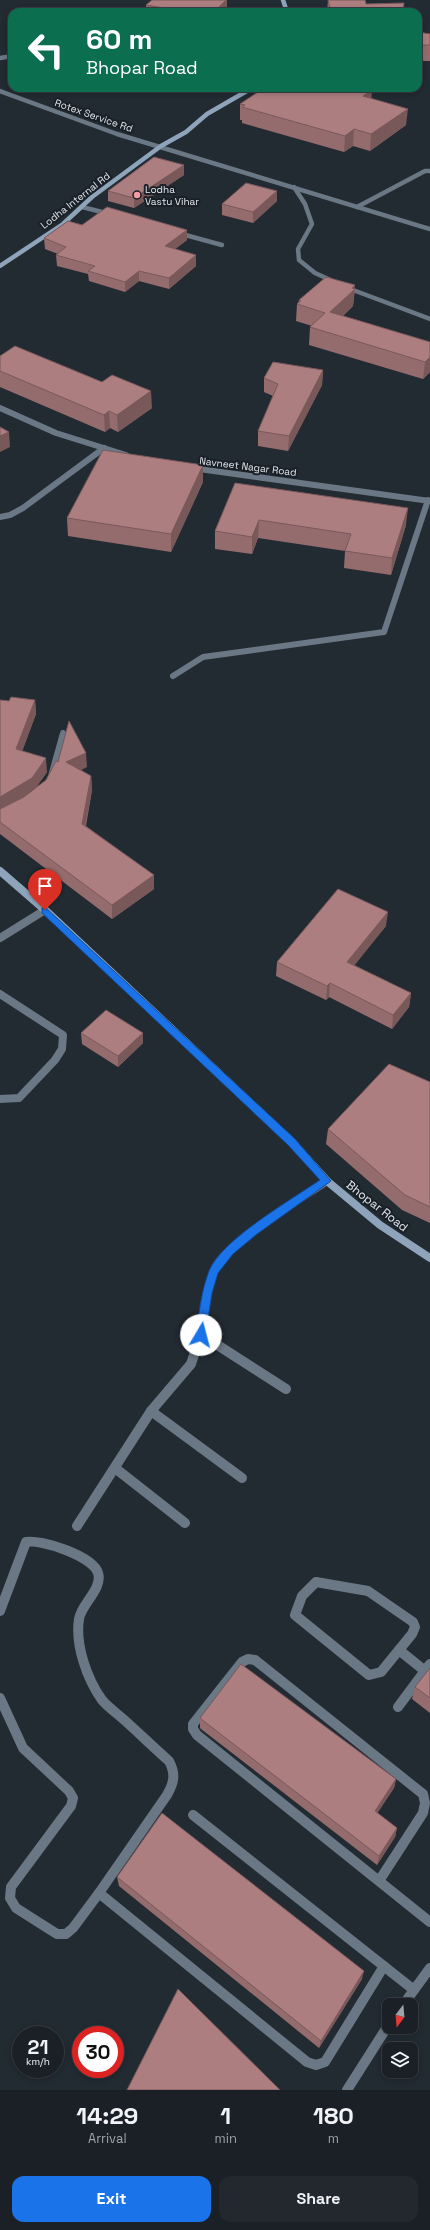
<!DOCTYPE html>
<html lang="en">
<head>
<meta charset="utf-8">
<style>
	:root { --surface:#1a2026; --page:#23282e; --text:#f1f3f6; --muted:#9fa3a7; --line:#383e43; --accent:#1a73e8 }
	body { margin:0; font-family:"Space Grotesk",sans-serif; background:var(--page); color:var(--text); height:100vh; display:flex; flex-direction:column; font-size:15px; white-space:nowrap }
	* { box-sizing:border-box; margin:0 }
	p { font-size:13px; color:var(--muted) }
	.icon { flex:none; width:22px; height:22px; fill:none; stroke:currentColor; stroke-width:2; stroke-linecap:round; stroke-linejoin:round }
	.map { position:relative; height:2090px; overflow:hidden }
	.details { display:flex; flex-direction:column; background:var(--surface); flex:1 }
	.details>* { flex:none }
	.guide { position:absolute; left:8px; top:8px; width:414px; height:84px; border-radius:12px; box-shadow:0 2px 6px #0003,0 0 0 1px var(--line); background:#0b6e4f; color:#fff; overflow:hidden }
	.needle { width:26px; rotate:196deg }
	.fabs { position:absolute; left:382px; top:1998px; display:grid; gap:8px }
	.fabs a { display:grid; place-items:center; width:36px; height:36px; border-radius:8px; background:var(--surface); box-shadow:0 2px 6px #0003,0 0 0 1px var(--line); font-size:20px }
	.speed { position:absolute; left:12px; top:2026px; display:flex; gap:8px; font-size:20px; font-weight:700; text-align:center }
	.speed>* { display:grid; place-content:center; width:52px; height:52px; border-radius:50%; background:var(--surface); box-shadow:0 2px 6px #0003,0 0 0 1px var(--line); line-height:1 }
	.speed small { font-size:10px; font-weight:400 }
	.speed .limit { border:6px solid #d22; background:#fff; color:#111 }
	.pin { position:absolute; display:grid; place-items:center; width:34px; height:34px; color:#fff; margin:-41px -17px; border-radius:50% 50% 50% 0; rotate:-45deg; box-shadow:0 0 4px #0007 }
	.pin .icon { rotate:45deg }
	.me { position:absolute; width:44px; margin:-22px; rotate:8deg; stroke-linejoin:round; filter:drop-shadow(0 0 3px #0008) }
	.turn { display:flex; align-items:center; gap:14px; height:84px; padding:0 12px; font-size:18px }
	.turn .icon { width:52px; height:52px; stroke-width:2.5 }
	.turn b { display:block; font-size:28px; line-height:34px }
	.eta { display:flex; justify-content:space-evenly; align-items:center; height:68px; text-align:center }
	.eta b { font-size:24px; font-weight:600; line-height:28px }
	.button { display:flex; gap:8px; margin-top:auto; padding:8px 12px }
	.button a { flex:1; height:46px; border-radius:12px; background:var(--accent); color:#fff; font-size:16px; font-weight:600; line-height:46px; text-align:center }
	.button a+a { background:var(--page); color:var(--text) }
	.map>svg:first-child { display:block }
</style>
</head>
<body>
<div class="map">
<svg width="430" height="2090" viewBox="0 0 430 2090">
	<rect width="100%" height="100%" fill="#222a32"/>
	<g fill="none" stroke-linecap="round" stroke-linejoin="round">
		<!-- street-far3 -->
		<g stroke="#6a7785" stroke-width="4.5">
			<path d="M0,58L12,56"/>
			<path d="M0,91L117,134L430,229"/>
			<path d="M294,187L305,204L312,224L298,249L299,260L315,273L335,282"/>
			<path d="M82,207L110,214"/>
			<path d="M357,207L425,171H430"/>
			<path d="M178,233L222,245"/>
			<path d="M345,287L430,319"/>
		</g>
		<!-- street-far2 -->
		<g stroke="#6a7785" stroke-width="6">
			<path d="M0,408L56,433L126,455"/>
			<path d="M192,468L430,501"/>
			<path d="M0,517L10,515L23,508L104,448"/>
			<path d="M173,676L203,657L384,632L428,500"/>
			<path d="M51,776L63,733"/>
		</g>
		<!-- street-far1 -->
		<g stroke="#6a7785" stroke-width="8">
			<path d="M0,938L45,910"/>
			<path d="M0,994L63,1035L62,1049L55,1060L19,1098L0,1099"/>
			<path d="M201,1335L220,1347"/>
			<path d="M197,1347C205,1323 204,1297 213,1273C226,1242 298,1201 327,1181"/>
		</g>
		<!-- street -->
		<g stroke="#6a7785" stroke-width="10">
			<path d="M219,1346L286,1389"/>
			<path d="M151,1411L242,1478"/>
			<path d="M115,1468L185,1523"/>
			<path d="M77,1526L151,1411L191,1364L197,1346"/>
			<path d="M316,1582L368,1591L413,1622L415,1627L412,1634L381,1672L369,1675L295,1615L302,1596Z"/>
			<path d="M0,1611L26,1542C41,1539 93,1556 98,1573C103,1589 81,1604 79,1619C75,1645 87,1679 102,1700C107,1706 115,1712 122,1718C138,1732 153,1747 169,1761C176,1774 174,1783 167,1795L99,1893"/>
			<path d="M399,1650L425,1671"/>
			<path d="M0,1698L23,1748L69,1791L73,1798L71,1806L11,1887L10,1898L16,1908L57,1934H66L73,1928L99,1893L307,2062L316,2065L325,2062L384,1966"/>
			<path d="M398,1707L430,1664"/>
			<path d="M193,1815L414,1990"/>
			<path d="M379,1881L423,1813L425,1803L423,1794L255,1660L248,1659L242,1662L193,1724V1729L197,1735L430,1922"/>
			<path d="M403,2005L430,1968"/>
			<path d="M347,2090L389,2024"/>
		</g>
		<!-- secondary-far1 -->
		<g stroke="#8ea4ba" stroke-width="4.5">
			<path d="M283,0L287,12"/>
			<path d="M0,266L63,224L92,197L161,146L186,132L207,114L252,88"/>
		</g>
		<!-- secondary -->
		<path stroke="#8ea4ba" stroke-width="8" d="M0,871L45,910L292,1142L327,1181L380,1225L430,1258"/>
	</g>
	<!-- wall -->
	<g fill="#956c6e">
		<path d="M328,0H365L366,4L404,12H327Z"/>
		<path d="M146,5L227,12H146Z"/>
		<path d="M418,32L430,34V61H418Z"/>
		<path d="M371,98L406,125L370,151L353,146L344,152L242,123V120H240V104Z"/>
		<path d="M184,165V175L134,208L108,201V191Z"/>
		<path d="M277,201L253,223L222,215V204Z"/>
		<path d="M82,225L187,230V240L175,249L196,255V266L169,289L139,281L125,292L89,281L88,274L57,266L56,255L58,254L45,249L44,238Z"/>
		<path d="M355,289L353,306L343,316L430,342V372L423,379L309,345L310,327L312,326L296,321L297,304L298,303L299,300Z"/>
		<path d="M0,356L102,382L152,408L118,432L110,428L105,432L0,387Z"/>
		<path d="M323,370L322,385L288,451L258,446V431L273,396L264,392V378Z"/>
		<path d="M203,465V482L171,552L68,536L67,518Z"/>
		<path d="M235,483L406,525L391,575L344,568L345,551L258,538L252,554L215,549V531Z"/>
		<path d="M0,700L9,701L35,700L36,714L22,751L47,772L37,786L87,767L81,770L91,776L92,790L86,826L154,875V889L112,919L0,834Z"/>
		<path d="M386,926L354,965L411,993L409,1007L392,1029L329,997L326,1000L276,976L277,962Z"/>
		<path d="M81,1033L143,1043L118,1067L82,1044Z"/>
		<path d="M430,1082V1223L402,1210L326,1144L328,1129Z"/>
		<path d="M430,1668V1713L412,1699L415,1687Z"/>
		<path d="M200,1718L396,1779L394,1788L377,1813L397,1828L395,1837L377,1865L201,1729L200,1728Z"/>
		<path d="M117,1877L362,1979L319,2048L119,1886Z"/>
	</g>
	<!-- shaded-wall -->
	<g fill="#79585a">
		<path d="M226,0H227V12H214Z"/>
		<path d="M372,90L371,106L363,96Z"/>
		<path d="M408,109L406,125L370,151L371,134Z"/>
		<path d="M354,129L353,146L344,152L345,136Z"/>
		<path d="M184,165V175L134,208V198Z"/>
		<path d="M277,191V201L253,223V212Z"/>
		<path d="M187,230V240L165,257V246Z"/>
		<path d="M196,255V266L169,289V278Z"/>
		<path d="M139,271V281L125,292V282Z"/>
		<path d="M355,285L353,306L329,329L330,312Z"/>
		<path d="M430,357V372L423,379L425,362Z"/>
		<path d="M323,370L322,385L288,451L289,436Z"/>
		<path d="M151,391L152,408L118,432L117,415Z"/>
		<path d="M109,411L110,428L105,432L104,415Z"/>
		<path d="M9,432L10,447L0,452V436Z"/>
		<path d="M203,465V482L171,552V534Z"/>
		<path d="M408,508L406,525L391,575L392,558Z"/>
		<path d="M259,520L258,538L252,554V537Z"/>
		<path d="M35,700L36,714L18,763L16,749Z"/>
		<path d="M86,753L87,767L67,776L66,762Z"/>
		<path d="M46,758L47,772L33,792L0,812V797Z"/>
		<path d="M91,776L92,790L83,838L82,824Z"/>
		<path d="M154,875V889L112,919V905Z"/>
		<path d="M388,912L386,926L346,976L347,962Z"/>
		<path d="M330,983L329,997L326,1000L327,986Z"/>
		<path d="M411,993L409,1007L392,1029L393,1015Z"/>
		<path d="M143,1033V1043L118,1067V1056Z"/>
		<path d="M396,1779L394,1788L373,1820L375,1811Z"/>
		<path d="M397,1828L395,1837L377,1865L379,1856Z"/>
		<path d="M364,1971L362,1979L319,2048L321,2041Z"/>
	</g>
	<!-- building -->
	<g fill="#ad7e80" stroke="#79585a">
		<path d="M152,0H226L214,12H188L146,5Z"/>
		<path d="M328,0H365L366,4L404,3L403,12H331Z"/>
		<path d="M418,32L430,34V45H418Z"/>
		<path d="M264,88H364L372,90L363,96L408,109L371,134L354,129L345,136L242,107L245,105L240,104Z"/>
		<path d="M154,157L184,165L134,198L108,191Z"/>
		<path d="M246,183L277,191L253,212L222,204Z"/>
		<path d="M107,207L187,230L165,246L196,255L169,278L139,271L125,282L88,271L95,266L56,255L66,247L44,238L68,221L82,225Z"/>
		<path d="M326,277L355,285L352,288L355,289L330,312L430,342V357L425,362L310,327L325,313L297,304L301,301L299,300Z"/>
		<path d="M15,346L102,382L112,375L151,391L117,415L109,411L104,415L0,371V356Z"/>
		<path d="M273,362L323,370L289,436L258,431L278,384L264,378Z"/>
		<path d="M0,427L9,432L0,436Z"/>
		<path d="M103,450L203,465L171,534L67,518Z"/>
		<path d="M235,483L408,508L392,558L345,551L351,534L259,520L252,537L215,531Z"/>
		<path d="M11,697L35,700L16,749L46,758L32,778L0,797V700L9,701Z"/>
		<path d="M69,721L86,753L66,762L91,776L82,824L154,875L112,905L0,822V809L24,797L46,780L56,761L58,762Z"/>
		<path d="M338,889L388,912L347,962L411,993L393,1015L330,983L327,986L277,962Z"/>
		<path d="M106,1010L143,1033L118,1056L81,1033Z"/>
		<path d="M389,1064L430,1082V1207L405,1195L328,1129Z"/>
		<path d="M241,1664L396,1779L375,1811L397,1828L379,1856L201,1719L200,1718Z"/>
		<path d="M430,1668V1698L415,1687Z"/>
		<path d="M162,1813L364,1971L321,2041L117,1877Z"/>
		<path d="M178,1989L280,2090H127Z"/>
	</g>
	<!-- route -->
	<path fill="#1a73e8" stroke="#114b97" d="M45,907L295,1139L331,1181L257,1234L233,1254L218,1273L212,1293L205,1338L201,1339L196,1335C199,1314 201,1292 209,1271C221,1240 291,1200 320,1180L288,1145L42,913V908Z"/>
	<!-- markers -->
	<circle fill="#f49aa0" stroke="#192028" stroke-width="1.5" cx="137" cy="195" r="4"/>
	<g text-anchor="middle" stroke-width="4" stroke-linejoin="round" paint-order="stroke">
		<!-- far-street labels -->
		<g font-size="10" fill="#e3e8ed" stroke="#192028">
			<text transform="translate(94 115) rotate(19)" y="4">Rotex Service Rd</text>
			<text transform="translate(75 200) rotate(-38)" y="4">Lodha Internal Rd</text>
			<text transform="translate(248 466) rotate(7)" y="4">Navneet Nagar Road</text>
		</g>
		<!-- far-poi labels -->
		<g font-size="10" fill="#e3e8ed" stroke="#192028" text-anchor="start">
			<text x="145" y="193">Lodha<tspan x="145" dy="12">Vastu Vihar</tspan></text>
		</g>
		<!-- street labels -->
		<g font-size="12" fill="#e3e8ed" stroke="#192028">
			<text transform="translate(377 1206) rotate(38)" y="4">Bhopar Road</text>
		</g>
	</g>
</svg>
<div class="fabs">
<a><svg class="needle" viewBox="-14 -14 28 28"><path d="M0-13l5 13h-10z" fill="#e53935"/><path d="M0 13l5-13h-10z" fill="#9fa3a7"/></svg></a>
<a><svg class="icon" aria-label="layers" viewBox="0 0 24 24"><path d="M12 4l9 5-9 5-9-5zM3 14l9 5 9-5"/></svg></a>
</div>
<div class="speed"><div>21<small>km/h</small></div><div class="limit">30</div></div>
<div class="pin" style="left:45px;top:910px;background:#d93025"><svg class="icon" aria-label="arrive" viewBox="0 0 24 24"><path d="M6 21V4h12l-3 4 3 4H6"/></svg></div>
<svg class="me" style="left:201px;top:1335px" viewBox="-20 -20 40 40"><circle r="19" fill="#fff"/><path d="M0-13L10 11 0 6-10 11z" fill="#1a73e8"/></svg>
<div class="guide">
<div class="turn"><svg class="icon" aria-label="left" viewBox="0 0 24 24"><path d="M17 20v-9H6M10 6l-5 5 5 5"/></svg><div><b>60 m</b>Bhopar Road</div></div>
</div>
</div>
<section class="details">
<div class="eta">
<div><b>14:29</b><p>Arrival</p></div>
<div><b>1</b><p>min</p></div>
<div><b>180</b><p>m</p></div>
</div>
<div class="button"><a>Exit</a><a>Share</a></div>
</section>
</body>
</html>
